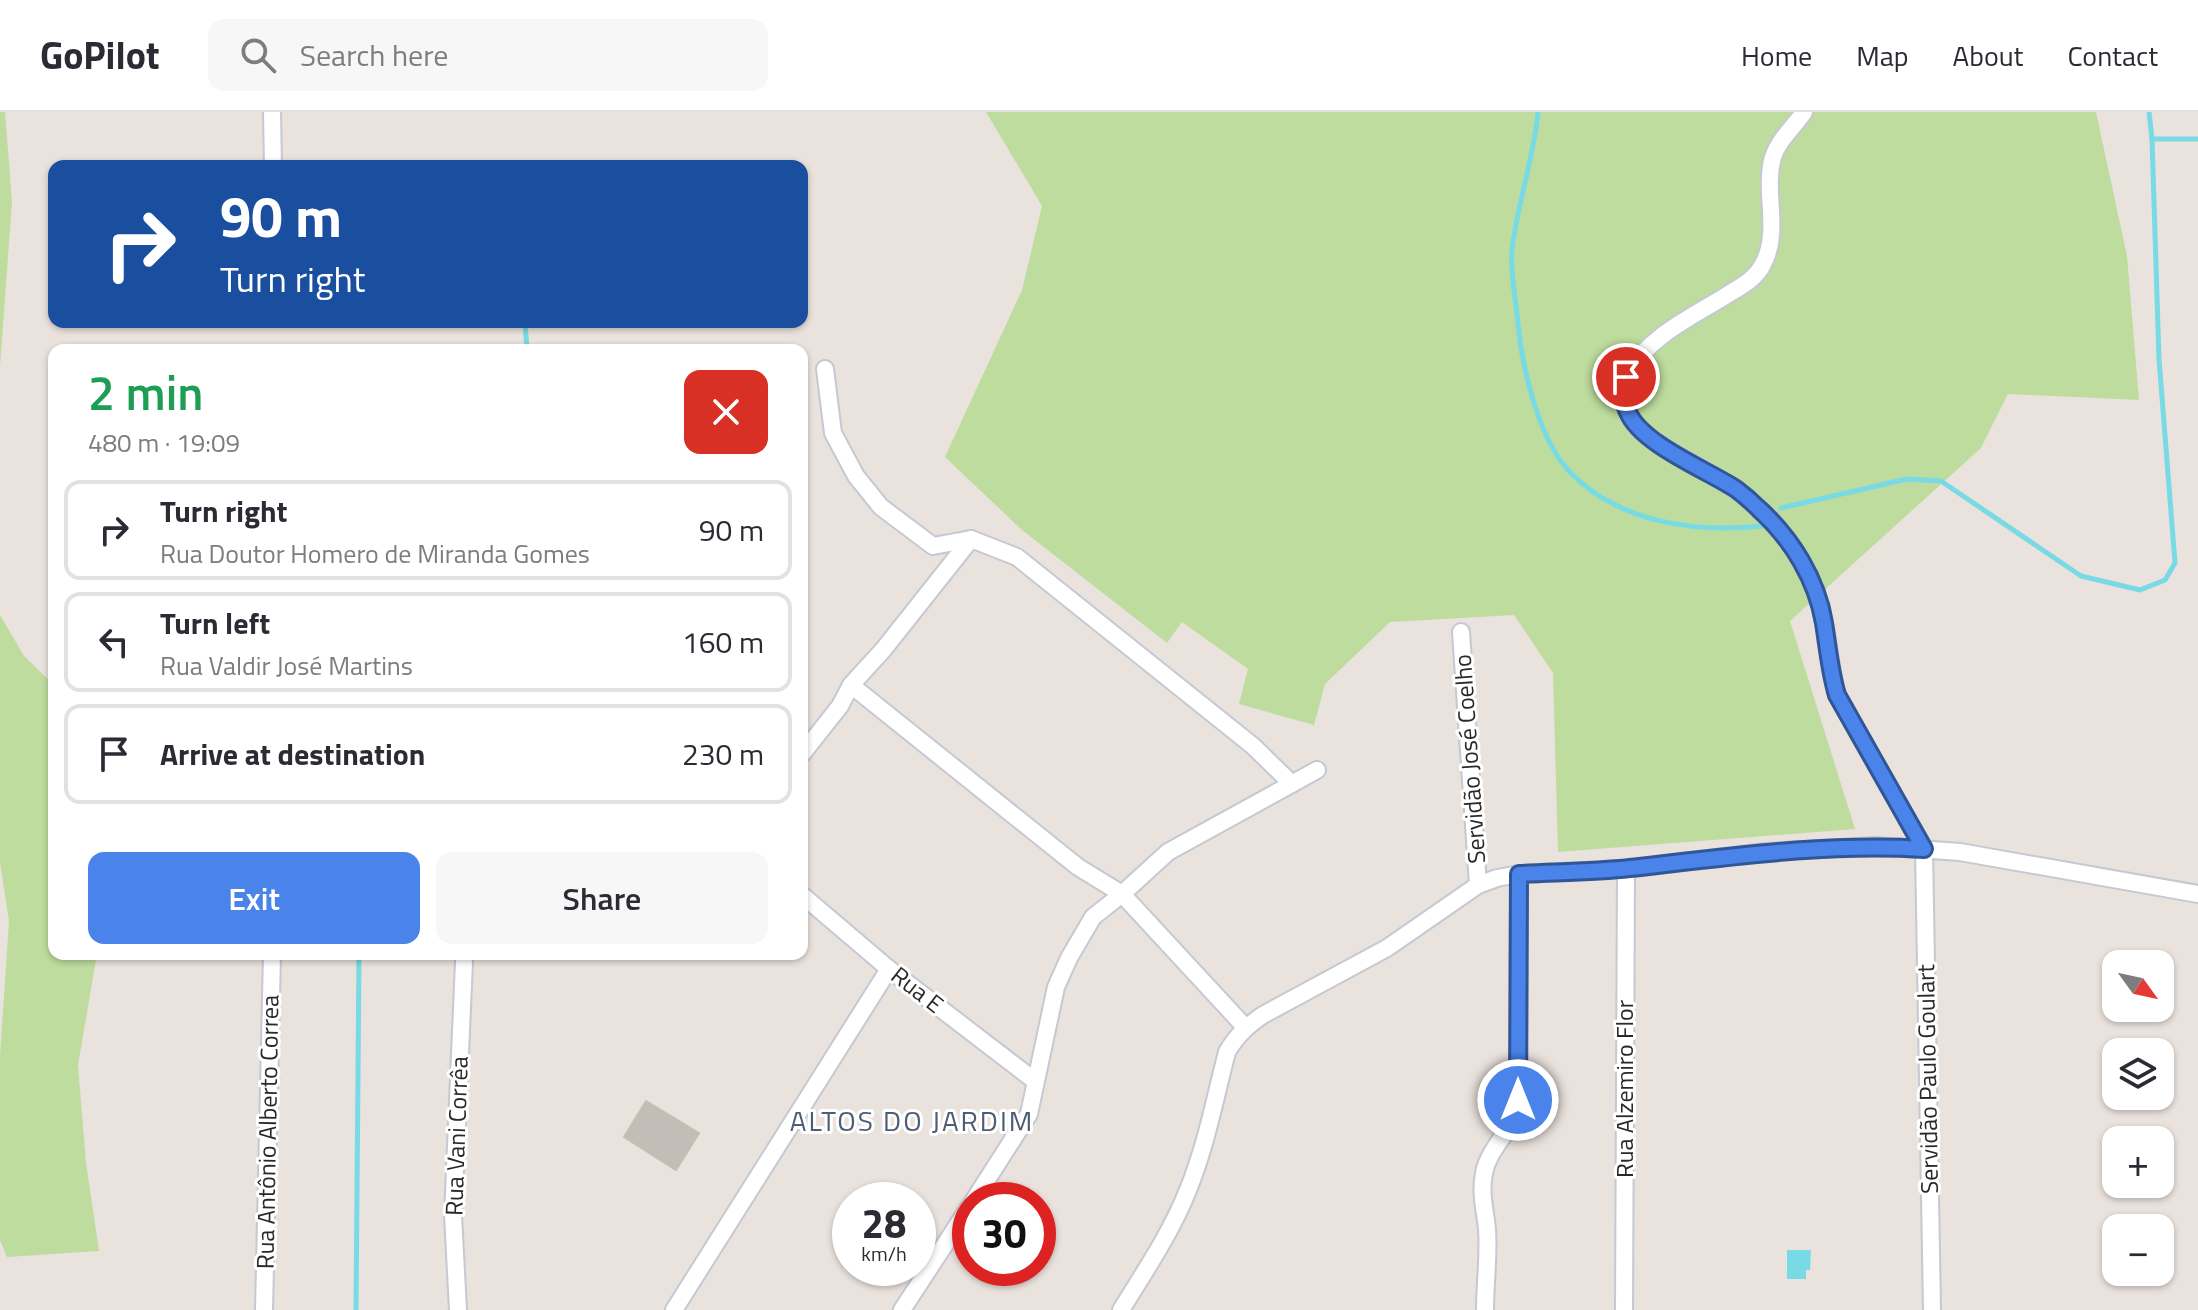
<!DOCTYPE html>
<html lang="en">
<head>
<meta charset="utf-8">
<style>
	:root { --surface:#fff; --page:#f7f7f7; --text:#2b2b33; --muted:#7c7c81; --line:#e1e1e2; --accent:#4a84ea }
	body { margin:0; font-family:"Titillium Web",sans-serif; background:var(--page); color:var(--text); height:100vh; display:flex; flex-direction:column; font-size:30px; white-space:nowrap }
	* { box-sizing:border-box; margin:0 }
	p { font-size:26px; color:var(--muted) }
	.icon { flex:none; width:44px; height:44px; fill:none; stroke:currentColor; stroke-width:2; stroke-linecap:round; stroke-linejoin:round }
	.map { position:relative; flex:1; overflow:hidden }
	.side { position:absolute; left:48px; top:232px; width:760px; height:616px; display:flex; flex-direction:column; background:var(--surface); border-radius:16px; box-shadow:0 2px 6px #0004 }
	.side>* { flex:none }
	.hud { position:absolute; left:48px; top:48px; width:760px; height:168px; border-radius:16px; box-shadow:0 2px 6px #0004; background:#1a4fa0; color:#fff; overflow:hidden }
	.needle { width:52px; rotate:123deg }
	.fabs { position:absolute; left:2102px; top:838px; display:grid; gap:16px }
	.fabs a { display:grid; place-items:center; width:72px; height:72px; border-radius:16px; background:var(--surface); box-shadow:0 2px 6px #0004; font-size:40px }
	.speed { position:absolute; left:832px; top:1070px; display:flex; gap:16px; font-size:40px; font-weight:700; text-align:center }
	.speed>* { display:grid; place-content:center; width:104px; height:104px; border-radius:50%; background:var(--surface); box-shadow:0 2px 6px #0004; line-height:1 }
	.speed small { font-size:20px; font-weight:400 }
	.speed .limit { border:12px solid #d22; background:#fff; color:#111 }
	.pin { position:absolute; display:grid; place-items:center; width:68px; height:68px; color:#fff; margin:-34px; border:4px solid #fff; border-radius:50%; box-shadow:0 2px 8px #0007 }
	.me { position:absolute; width:88px; margin:-44px; rotate:0deg; stroke-linejoin:round; filter:drop-shadow(0 0 6px #0008) }
	.turn { display:flex; align-items:center; gap:28px; height:168px; padding:0 40px; font-size:36px }
	.turn .icon { width:104px; height:104px; stroke-width:2.5 }
	.turn b { display:block; font-size:56px; line-height:68px }
	.round { display:grid; place-items:center; flex:none; width:84px; height:84px; border-radius:16px; background:var(--page) }
	.overview { display:flex; align-items:center; justify-content:space-between; height:136px; padding:0 40px }
	h1 { font-size:48px; font-weight:600; line-height:60px; color:#1e9e55 }
	.action { display:flex; gap:16px; margin-top:auto; padding:16px 40px }
	.action a { flex:1; height:92px; border-radius:16px; background:var(--accent); color:#fff; font-size:32px; font-weight:600; line-height:92px; text-align:center }
	.action a+a { background:var(--page); color:var(--text) }
	ul { padding:0; list-style:none }
	li { display:flex; align-items:center; gap:24px; height:100px; margin:0 16px 12px; padding:0 24px; border:4px solid var(--line); border-radius:16px }
	li div { flex:1 }
	li b { display:block; font-size:30px }
	li em { font-style:normal }
	header { display:flex; align-items:center; gap:48px; box-sizing:border-box; height:112px; padding:0 40px; background:var(--surface); border-bottom:2px solid var(--line) }
	header strong { font-size:38px }
	nav { display:flex; gap:44px; margin-inline-start:auto; font-size:28px }
	.search { width:560px; height:72px; background:var(--page); display:flex; align-items:center; gap:20px; box-sizing:border-box; padding:0 28px; border-radius:16px; color:var(--muted); font-size:30px }
	.map>svg:first-child { display:block }
</style>
</head>
<body>
<header>
<strong>GoPilot</strong>
<div class="search"><svg class="icon" aria-label="search" viewBox="0 0 24 24"><circle cx="10" cy="10" r="6"/><path d="M15 15l6 6"/></svg>Search here</div>
<nav><a>Home</a><a>Map</a><a>About</a><a>Contact</a></nav>
</header>
<div class="map">
<svg width="2198" height="1198" viewBox="0 0 2198 1198">
	<rect width="100%" height="100%" fill="#eae2dd"/>
	<!-- green -->
	<g fill="#bedc9e">
		<path d="M0,0H5L12,90L0,254Z"/>
		<path d="M986,0H2096L2127,144L2139,288L2008,282L1981,336L1790,509L1855,717L1558,740L1553,561L1514,503L1390,510L1325,572L1314,613L1239,592L1248,557L1182,510L1167,531L1022,418L945,345L1022,178L1042,94Z"/>
		<path d="M0,503L24,544L54,573V842H97L78,953L86,1051L99,1139L7,1145L0,1128V944L9,809L0,750Z"/>
	</g>
	<!-- water -->
	<path fill="#78dae4" d="M1787,1138H1811L1810,1158H1806V1167H1787Z"/>
	<g fill="none" stroke-linecap="round" stroke-linejoin="round">
		<!-- stream -->
		<g stroke="#78dae4" stroke-width="5">
			<path d="M1538,0C1534,46 1517,92 1512,138C1510,160 1516,189 1518,211C1522,255 1538,326 1569,359C1618,411 1696,421 1762,414"/>
			<path d="M2149,0L2152,27H2198"/>
			<path d="M525,210L527,238"/>
			<path d="M1781,396L1907,367L1941,369L2081,464L2140,478L2165,468L2175,451L2159,247L2152,27"/>
			<path d="M356,1198L359,842"/>
		</g>
	</g>
	<!-- building -->
	<path fill="#c3bdb8" stroke="#c5bdb6" stroke-width="2" d="M646,989L699,1021L676,1058L624,1025Z"/>
	<g fill="none" stroke-linecap="round" stroke-linejoin="round">
		<!-- minor casing -->
		<g stroke="#c4c9d2" stroke-width="20">
			<g id="minor">
				<path d="M272,0L273,54"/>
				<path d="M1804,0C1794,15 1779,27 1773,45C1763,80 1781,119 1763,152C1756,167 1740,175 1727,183C1692,205 1649,224 1628,261C1618,279 1625,303 1639,317C1650,328 1666,336 1679,344C1707,360 1736,375 1760,397C1791,427 1814,464 1823,506C1829,532 1830,558 1837,583L1924,737L1932,1198"/>
				<path d="M825,257L833,321L856,364L881,395L933,434L971,427L1017,445L1253,634L1292,672"/>
				<path d="M1461,520L1478,773"/>
				<path d="M851,573L1078,755L1122,782L1245,915"/>
				<path d="M802,642L840,594L851,573L883,538L971,427"/>
				<path d="M802,783L889,857L1035,969"/>
				<path d="M974,1088L1029,1002L1056,875L1069,846L1093,805L1122,782L1168,740L1317,658"/>
				<path d="M264,1198L272,842"/>
				<path d="M458,1198L453,1103L464,850"/>
				<path d="M674,1198L889,857"/>
				<path d="M902,1198L970,1094"/>
				<path d="M1121,1198C1145,1159 1171,1121 1188,1078C1206,1034 1215,986 1227,940C1237,923 1247,914 1263,903L1387,836L1478,773L1497,766L1519,762L1626,757L1765,740L1876,734L1960,740L2198,782"/>
				<path d="M1485,1198C1485,1171 1489,1143 1487,1117C1485,1097 1480,1082 1484,1061C1489,1034 1516,1017 1518,988L1519,762"/>
				<path d="M1624,1198L1626,757"/>
			</g>
		</g>
		<!-- minor -->
		<use href="#minor" stroke="#fff" stroke-width="16"/>
	</g>
	<g fill="none" stroke-linecap="round" stroke-linejoin="round">
		<!-- route casing -->
		<g stroke="#305698" stroke-width="20">
			<path id="route" d="M1518,988L1519,762C1556,760 1593,760 1630,756C1728,745 1825,731 1924,737L1837,583C1830,560 1828,536 1824,511C1817,468 1792,427 1759,397C1752,390 1744,383 1736,377C1707,358 1641,332 1628,300C1622,288 1624,278 1626,265"/>
		</g>
		<!-- route -->
		<use href="#route" stroke="#4a84ea" stroke-width="14"/>
	</g>
	<g text-anchor="middle" stroke-width="6" stroke-linejoin="round" paint-order="stroke">
		<!-- street labels -->
		<g font-size="24" fill="#292929" stroke="#fff">
			<text transform="translate(1470 647) rotate(-94)" y="8">Servidão José Coelho</text>
			<text transform="translate(917 878) rotate(38)" y="8">Rua E</text>
			<text transform="translate(1928 967) rotate(-91)" y="8">Servidão Paulo Goulart</text>
			<text transform="translate(1625 977) rotate(-90)" y="8">Rua Alzemiro Flor</text>
			<text transform="translate(268 1020) rotate(-89)" y="8">Rua Antônio Alberto Correa</text>
			<text transform="translate(457 1024) rotate(-88)" y="8">Rua Vani Corrêa</text>
		</g>
		<!-- quarter labels -->
		<g font-size="28" letter-spacing="2" fill="#4e5c76" stroke="#fff">
			<text x="912" y="1019">ALTOS DO JARDIM</text>
		</g>
	</g>
</svg>
<div class="fabs">
<a><svg class="needle" viewBox="-14 -14 28 28"><path d="M0-13l5 13h-10z" fill="#e53935"/><path d="M0 13l5-13h-10z" fill="#7c7c81"/></svg></a>
<a><svg class="icon" aria-label="layers" viewBox="0 0 24 24"><path d="M12 4l9 5-9 5-9-5zM3 14l9 5 9-5"/></svg></a>
<a>+</a>
<a>−</a>
</div>
<div class="speed"><div>28<small>km/h</small></div><div class="limit">30</div></div>
<div class="pin" style="left:1626px;top:265px;background:#d93025"><svg class="icon" aria-label="arrive" viewBox="0 0 24 24"><path d="M6 21V4h12l-3 4 3 4H6"/></svg></div>
<svg class="me" style="left:1518px;top:988px" viewBox="-20 -20 40 40"><circle r="17" fill="#4a84ea" stroke="#fff" stroke-width="3"/><path d="M0-11L8 9 0 5-8 9z" fill="#fff"/></svg>
<div class="hud">
<div class="turn"><svg class="icon" aria-label="right" viewBox="0 0 24 24"><path d="M7 20v-9h11M14 6l5 5-5 5"/></svg><div><b>90 m</b>Turn right</div></div>
</div>
<section class="side">
<div class="overview"><div><h1>2 min</h1><p>480 m · 19:09</p></div><a class="round" style="background:#d93025;color:#fff"><svg class="icon" aria-label="close" viewBox="0 0 24 24"><path d="M6 6l12 12M18 6L6 18"/></svg></a></div>
<ul>
<li><svg class="icon" aria-label="right" viewBox="0 0 24 24"><path d="M7 20v-9h11M14 6l5 5-5 5"/></svg><div><b>Turn right</b><p>Rua Doutor Homero de Miranda Gomes</p></div><em>90 m</em></li>
<li><svg class="icon" aria-label="left" viewBox="0 0 24 24"><path d="M17 20v-9H6M10 6l-5 5 5 5"/></svg><div><b>Turn left</b><p>Rua Valdir José Martins</p></div><em>160 m</em></li>
<li><svg class="icon" aria-label="arrive" viewBox="0 0 24 24"><path d="M6 21V4h12l-3 4 3 4H6"/></svg><div><b>Arrive at destination</b></div><em>230 m</em></li>
</ul>
<div class="action"><a>Exit</a><a>Share</a></div>
</section>
</div>
</body>
</html>
